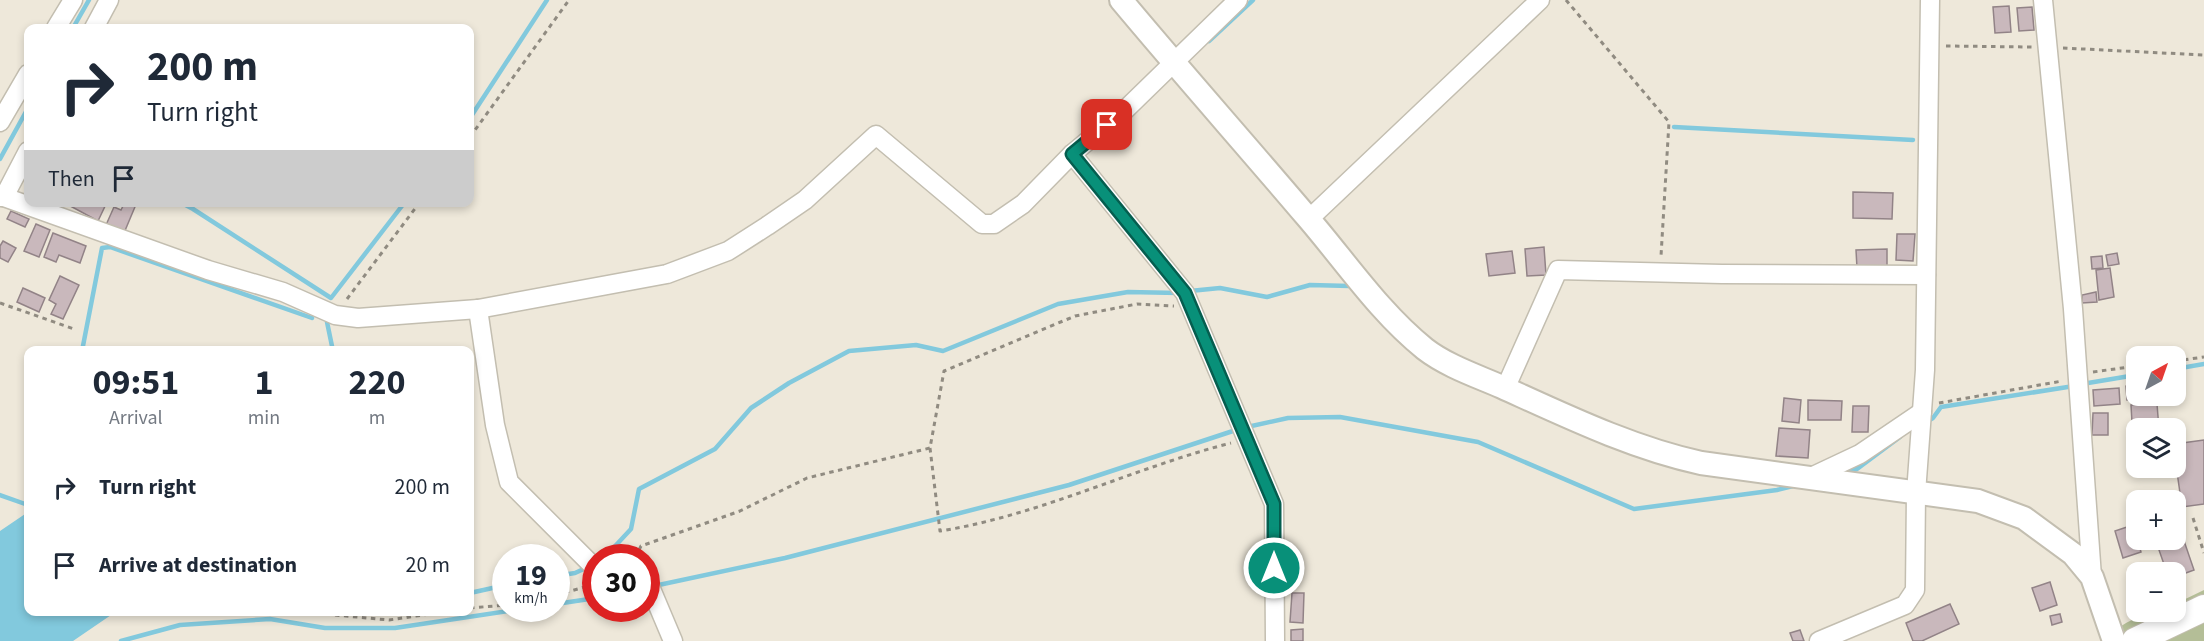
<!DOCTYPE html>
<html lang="en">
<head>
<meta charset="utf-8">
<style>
	:root { --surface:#fff; --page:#f2f2f3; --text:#1f2937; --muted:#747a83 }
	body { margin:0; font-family:"Source Sans 3",sans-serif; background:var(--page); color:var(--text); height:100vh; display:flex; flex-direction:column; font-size:22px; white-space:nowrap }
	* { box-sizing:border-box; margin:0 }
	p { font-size:20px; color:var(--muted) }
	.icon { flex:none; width:33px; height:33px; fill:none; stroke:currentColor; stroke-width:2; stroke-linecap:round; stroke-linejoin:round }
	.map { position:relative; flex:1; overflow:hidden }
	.side { position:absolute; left:24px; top:346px; width:450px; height:270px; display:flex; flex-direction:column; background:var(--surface); border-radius:12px; box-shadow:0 3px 9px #0003 }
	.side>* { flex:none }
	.hud { position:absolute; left:24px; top:24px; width:450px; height:183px; border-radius:12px; box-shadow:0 3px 9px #0003; background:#fff; color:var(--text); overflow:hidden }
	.needle { width:39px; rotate:40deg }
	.buttons { position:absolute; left:2126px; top:346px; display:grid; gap:12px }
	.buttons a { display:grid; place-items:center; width:60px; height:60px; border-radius:12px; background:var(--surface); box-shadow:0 3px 9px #0003; font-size:30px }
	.speed { position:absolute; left:492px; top:544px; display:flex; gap:12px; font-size:30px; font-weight:700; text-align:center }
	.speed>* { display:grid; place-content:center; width:78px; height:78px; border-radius:50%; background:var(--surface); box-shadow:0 3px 9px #0003; line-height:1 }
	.speed small { font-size:15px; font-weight:400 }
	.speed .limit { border:9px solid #d22; background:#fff; color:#111 }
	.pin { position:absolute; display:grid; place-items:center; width:51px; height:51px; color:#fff; margin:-26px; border-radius:12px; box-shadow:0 3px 9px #0006 }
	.me { position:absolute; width:66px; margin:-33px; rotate:0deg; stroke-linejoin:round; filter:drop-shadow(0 0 4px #0008) }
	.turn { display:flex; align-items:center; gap:21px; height:126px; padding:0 24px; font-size:27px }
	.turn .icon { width:78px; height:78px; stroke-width:2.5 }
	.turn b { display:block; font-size:42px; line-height:51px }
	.then { display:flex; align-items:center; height:57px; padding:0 24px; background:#0003; gap:12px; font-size:22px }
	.eta { display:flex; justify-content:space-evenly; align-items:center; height:102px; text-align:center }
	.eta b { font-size:36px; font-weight:700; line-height:42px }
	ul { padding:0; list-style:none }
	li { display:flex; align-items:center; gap:18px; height:78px; padding:0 24px }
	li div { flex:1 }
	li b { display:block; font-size:22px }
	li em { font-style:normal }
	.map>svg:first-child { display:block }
</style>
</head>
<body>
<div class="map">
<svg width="2204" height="641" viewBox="0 0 2204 641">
	<rect width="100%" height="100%" fill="#eee8da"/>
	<!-- green -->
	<path fill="#b4be97" d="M2204,590V641H2102C2126,620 2142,612 2175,612V604Z"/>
	<!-- water -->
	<path fill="#82c9dd" d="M28,512V612H121L114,613L73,641H0V531Z"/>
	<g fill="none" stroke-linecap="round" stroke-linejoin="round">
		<!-- stream -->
		<g stroke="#82c9dd" stroke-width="4.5">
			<path d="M73,28L89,0"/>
			<path d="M1209,41L1253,0"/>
			<path d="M470,118L547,0"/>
			<path d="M1674,127L1913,140"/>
			<path d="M0,159L28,108"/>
			<path d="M180,202L193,209L331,298L405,202"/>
			<path d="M1190,291L1220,288L1267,297L1310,285L1350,286"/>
			<path d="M327,322L333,351"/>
			<path d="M82,351L102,248L110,247L312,318"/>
			<path d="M2175,369L2204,364"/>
			<path d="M2082,384L2136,375"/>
			<path d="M1926,422L1933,418L1941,407L2074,386"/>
			<path d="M1247,427L1288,418L1340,417L1478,442L1634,509L1777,490L1793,486"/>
			<path d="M1842,473L1857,469L1900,437"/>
			<path d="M0,495L28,505"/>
			<path d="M604,558L631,529L639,489L715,449L751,408L789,383L849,351L916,345L943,351L1058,304L1128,292L1179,293"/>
			<path d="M556,576L575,573L588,567"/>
			<path d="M654,586L785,558L1069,485L1239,429"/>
			<path d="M470,593L506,585"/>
			<path d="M556,604L596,598"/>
			<path d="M121,641L180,625L270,619L325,628H395L522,609"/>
		</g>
	</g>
	<!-- building -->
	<g fill="#c9b8bc" stroke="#928387" stroke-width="1.5">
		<path d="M2009,6L2011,32L1995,33L1993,7Z"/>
		<path d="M2032,7L2034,30L2019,31L2017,8Z"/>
		<path d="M1853,192L1893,193L1892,219L1853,218Z"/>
		<path d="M63,202H107L98,221Z"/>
		<path d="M125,202H137L124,233L106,225L114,207L121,210Z"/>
		<path d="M11,211L29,219L25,227L7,219Z"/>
		<path d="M36,224L50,230L39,257L24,251Z"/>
		<path d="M53,233L86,246L80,263L59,255L56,262L44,257Z"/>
		<path d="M1897,234H1915L1913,261L1896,260Z"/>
		<path d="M3,241L16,248L8,262L0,258V246Z"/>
		<path d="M1544,247L1546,275L1527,276L1525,249Z"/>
		<path d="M1887,249V266L1857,268L1856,250Z"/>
		<path d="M1512,251L1515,273L1489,276L1486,254Z"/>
		<path d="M2117,253L2119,264L2108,266L2106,255Z"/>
		<path d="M2102,256L2103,268L2092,269L2091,257Z"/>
		<path d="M2110,268L2114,297L2099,300L2096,270Z"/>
		<path d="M60,276L79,285L63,319L51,314L56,304L49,300Z"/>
		<path d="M23,288L45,298L39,312L17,302Z"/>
		<path d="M2096,292L2097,302L2082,303V295Z"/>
		<path d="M2136,384V396L2158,397L2127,400L2126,386Z"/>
		<path d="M2119,388L2120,404L2094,406L2093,390Z"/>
		<path d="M1784,398L1801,400L1799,423L1782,421Z"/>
		<path d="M1808,400L1842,401L1841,420H1808Z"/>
		<path d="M2157,404L2159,429H2136V439L2133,440L2131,405Z"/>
		<path d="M1853,406H1869L1868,432H1852Z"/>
		<path d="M2093,413H2108V435H2092Z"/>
		<path d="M1779,428L1810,430L1808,458L1776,456Z"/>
		<path d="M2204,440V504L2182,507L2175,458V444Z"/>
		<path d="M2133,525L2141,552L2123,558L2115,531Z"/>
		<path d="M2183,538L2194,570L2175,577V573H2167L2158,547Z"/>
		<path d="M2050,582L2057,605L2040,611L2032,588Z"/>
		<path d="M1292,593H1304L1303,623L1290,622Z"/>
		<path d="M1950,604L1959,624L1922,641H1913L1906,623Z"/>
		<path d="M2060,614L2062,622L2052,625L2050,616Z"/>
		<path d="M1303,629V641H1291V630Z"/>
		<path d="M1800,630L1804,641H1793L1790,633Z"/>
	</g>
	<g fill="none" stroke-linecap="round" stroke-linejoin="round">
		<!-- minor casing -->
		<g stroke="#c3beb0" stroke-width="21">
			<g id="minor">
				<path d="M2043,0L2073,309L2092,577"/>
				<path d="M56,28L73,0"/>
				<path d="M94,28L109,0"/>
				<path d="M0,122L28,74"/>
				<path d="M1072,154L1185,293L1274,504L1275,641"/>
				<path d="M0,197H4L28,151"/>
				<path d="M4,197L208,270L283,292L335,315L358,318L478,309L667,274L728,251L767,226L805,200L876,135L982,224H994L1023,204L1072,154L1125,110L1238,0"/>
				<path d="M1309,219L1540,0"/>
				<path d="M478,309L495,425L509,482L596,569"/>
				<path d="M1505,389L1558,270L1722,274L1926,275"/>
				<path d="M1809,478L1860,454L1922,412"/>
				<path d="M646,577L673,641"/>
				<path d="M1819,641L1905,605L1915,590L1916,493L1925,370L1930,0"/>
			</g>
		</g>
		<!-- tertiary casing -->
		<g stroke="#c3beb0" stroke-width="26">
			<path id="tertiary" d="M1121,0C1182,73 1245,144 1307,217C1345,261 1379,312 1425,349C1447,366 1477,376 1502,387C1566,416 1632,448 1701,463L1978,501L2024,518L2073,554L2092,577L2114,641"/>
		</g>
		<!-- secondary casing -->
		<g stroke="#c3beb0" stroke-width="28">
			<path id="secondary" d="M2135,641L2204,608"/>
		</g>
		<!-- path -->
		<g stroke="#908b81" stroke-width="3" stroke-dasharray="4.5 4.5" stroke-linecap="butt">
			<path d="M1566,0L1669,122L1661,256"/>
			<path d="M1946,46L2032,47"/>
			<path d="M2063,48L2204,55"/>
			<path d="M470,137L569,0"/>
			<path d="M347,299L420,202"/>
			<path d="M0,303L74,329"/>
			<path d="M2175,361L2204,357"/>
			<path d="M2093,372L2136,366"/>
			<path d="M1939,403L2062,381"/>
			<path d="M930,448L940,531C1041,515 1133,468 1231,443"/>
			<path d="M2193,518L2204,553"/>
			<path d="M635,558L641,546L740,511L807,478L930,448L944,371L1075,316L1137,304L1174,306"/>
			<path d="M556,595L592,585"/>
			<path d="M470,608L506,605"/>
			<path d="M335,615L389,620L443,612"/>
		</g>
		<!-- minor -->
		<use href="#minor" stroke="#fff" stroke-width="18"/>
		<!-- tertiary -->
		<use href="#tertiary" stroke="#fff" stroke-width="22"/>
		<!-- secondary -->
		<use href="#secondary" stroke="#fff" stroke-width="26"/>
	</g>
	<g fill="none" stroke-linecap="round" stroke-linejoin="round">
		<!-- route casing -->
		<g stroke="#055e4f" stroke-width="15">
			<path id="route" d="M1107,125L1072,154L1185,293L1274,504V568"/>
		</g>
		<!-- route -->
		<use href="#route" stroke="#089079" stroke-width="10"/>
	</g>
</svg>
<div class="buttons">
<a><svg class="needle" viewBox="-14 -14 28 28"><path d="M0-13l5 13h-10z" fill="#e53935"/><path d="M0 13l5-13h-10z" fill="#747a83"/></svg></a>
<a><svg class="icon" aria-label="layers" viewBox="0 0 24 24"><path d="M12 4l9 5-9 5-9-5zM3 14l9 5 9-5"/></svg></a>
<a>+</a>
<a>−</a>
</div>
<div class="speed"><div>19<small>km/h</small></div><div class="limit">30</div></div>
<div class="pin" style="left:1107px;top:125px;background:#d93025"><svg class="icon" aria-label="arrive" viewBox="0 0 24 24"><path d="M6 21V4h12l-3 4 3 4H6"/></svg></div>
<svg class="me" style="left:1274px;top:568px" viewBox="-20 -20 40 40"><circle r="17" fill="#089079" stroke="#fff" stroke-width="3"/><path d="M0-11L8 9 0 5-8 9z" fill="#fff"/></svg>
<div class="hud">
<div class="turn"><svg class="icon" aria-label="right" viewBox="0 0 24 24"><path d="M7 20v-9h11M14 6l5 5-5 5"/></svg><div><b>200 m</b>Turn right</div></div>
<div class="then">Then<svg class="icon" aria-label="arrive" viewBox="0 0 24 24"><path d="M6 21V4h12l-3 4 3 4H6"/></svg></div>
</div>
<section class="side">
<div class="eta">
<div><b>09:51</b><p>Arrival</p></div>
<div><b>1</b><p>min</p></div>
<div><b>220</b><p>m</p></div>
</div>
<ul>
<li><svg class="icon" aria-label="right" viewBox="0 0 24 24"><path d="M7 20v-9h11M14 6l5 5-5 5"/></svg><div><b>Turn right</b></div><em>200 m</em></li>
<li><svg class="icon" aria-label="arrive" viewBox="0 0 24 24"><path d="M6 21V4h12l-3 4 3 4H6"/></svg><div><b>Arrive at destination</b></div><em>20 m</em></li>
</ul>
</section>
</div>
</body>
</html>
